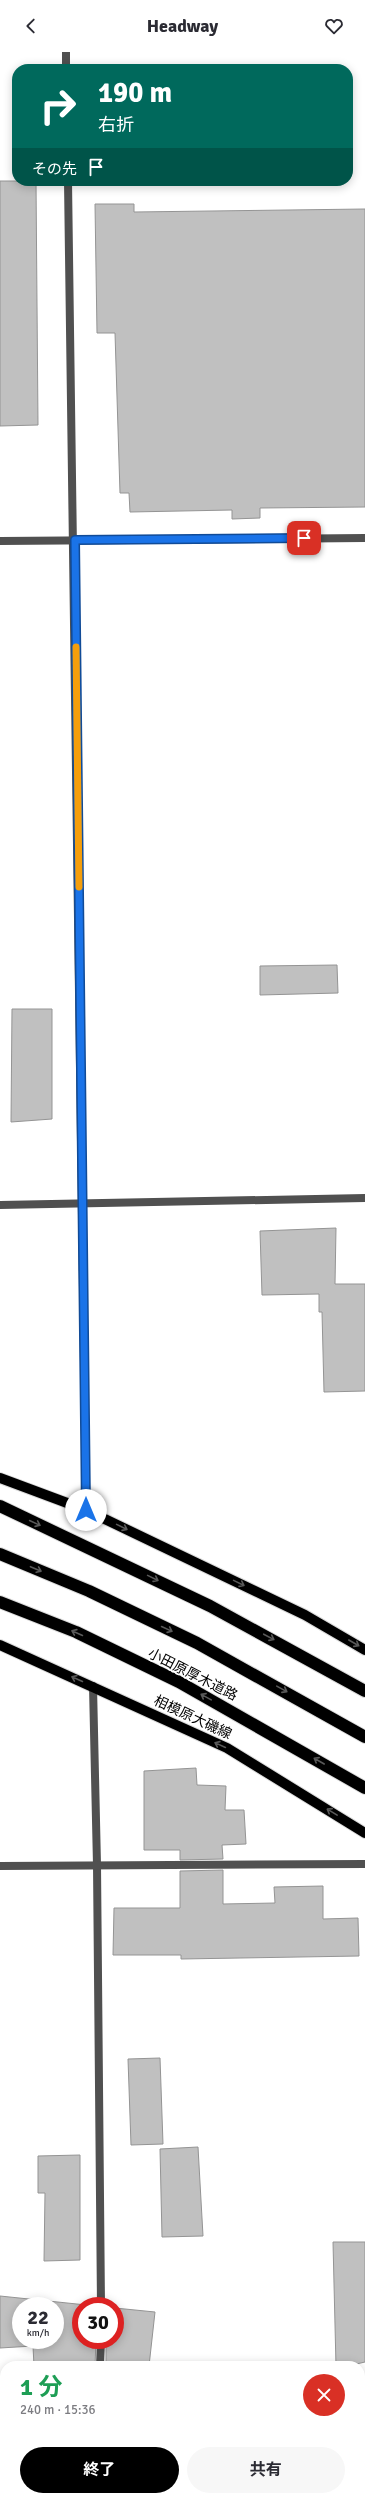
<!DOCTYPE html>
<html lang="ja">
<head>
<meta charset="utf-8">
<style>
	:root { --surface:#fff; --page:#f7f7f7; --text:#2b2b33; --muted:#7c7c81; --accent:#000 }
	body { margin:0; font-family:Signika,"Noto Sans JP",sans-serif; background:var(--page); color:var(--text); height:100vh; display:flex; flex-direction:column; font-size:15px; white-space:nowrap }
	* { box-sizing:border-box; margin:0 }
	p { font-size:13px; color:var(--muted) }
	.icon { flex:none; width:22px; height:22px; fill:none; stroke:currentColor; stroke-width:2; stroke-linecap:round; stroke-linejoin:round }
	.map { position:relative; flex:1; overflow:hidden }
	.sheet { position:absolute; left:0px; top:2309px; width:365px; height:140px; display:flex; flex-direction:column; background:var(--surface); border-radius:16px 16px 0 0; box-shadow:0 2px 10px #0003 }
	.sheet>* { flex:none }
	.top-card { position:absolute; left:12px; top:12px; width:341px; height:122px; border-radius:16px; box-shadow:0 2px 10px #0003; background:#00695c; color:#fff; overflow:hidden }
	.speed { position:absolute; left:12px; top:2245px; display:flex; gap:8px; font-size:20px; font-weight:700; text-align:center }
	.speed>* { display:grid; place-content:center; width:52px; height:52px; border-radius:50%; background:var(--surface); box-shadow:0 2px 10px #0003; line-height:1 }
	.speed small { font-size:10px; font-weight:400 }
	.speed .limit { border:6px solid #d22; background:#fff; color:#111 }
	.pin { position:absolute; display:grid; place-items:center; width:34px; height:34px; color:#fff; margin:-17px; border-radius:8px; box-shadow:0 2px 6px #0006 }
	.me { position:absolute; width:44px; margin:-22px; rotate:0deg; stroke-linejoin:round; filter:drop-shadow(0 0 3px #0008) }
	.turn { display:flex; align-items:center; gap:14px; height:84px; padding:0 20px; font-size:18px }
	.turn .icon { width:52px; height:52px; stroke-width:2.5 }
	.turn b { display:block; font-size:28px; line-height:34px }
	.then { display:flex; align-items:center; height:38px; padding:0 20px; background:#0003; gap:8px; font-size:15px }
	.round { display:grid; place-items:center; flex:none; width:42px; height:42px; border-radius:21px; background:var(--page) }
	.summary { display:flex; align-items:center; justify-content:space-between; height:68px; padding:0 20px }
	h1 { font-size:24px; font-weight:700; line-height:30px; color:#1e9e55 }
	.cta { display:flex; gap:8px; margin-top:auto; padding:8px 20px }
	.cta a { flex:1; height:46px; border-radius:24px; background:var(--accent); color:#fff; font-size:16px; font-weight:700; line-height:46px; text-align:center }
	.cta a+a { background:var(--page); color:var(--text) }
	header { display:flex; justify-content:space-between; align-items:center; height:52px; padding:0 20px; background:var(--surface); font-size:18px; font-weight:700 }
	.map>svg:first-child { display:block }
</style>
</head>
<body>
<header><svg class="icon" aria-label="back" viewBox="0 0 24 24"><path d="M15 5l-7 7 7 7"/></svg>Headway<svg class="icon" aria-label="heart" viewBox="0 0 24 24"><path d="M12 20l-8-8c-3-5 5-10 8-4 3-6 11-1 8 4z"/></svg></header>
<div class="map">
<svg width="365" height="2449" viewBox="0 0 365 2449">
	<rect width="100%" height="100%" fill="#fff"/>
	<!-- building -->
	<g fill="#c0c0c0" stroke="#949494" fill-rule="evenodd">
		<path d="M0,129H36L38,373L0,374Z"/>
		<path d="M95,152H134V160L365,157V455L260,456V466L232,467V458L130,460L129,441H120L115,281H97Z"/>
		<path d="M337,913L338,941L260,943V914Z"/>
		<path d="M12,957H52V1067L11,1070Z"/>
		<path d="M336,1176L335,1232H365V1339L324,1340L322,1260H319V1242L262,1243L260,1179Z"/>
		<path d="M196,1716L197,1733L226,1734L225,1758H244L246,1792L222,1793L223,1807L180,1808V1798H144V1719Z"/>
		<path d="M223,1818V1852L275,1851L274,1835L323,1834V1867L358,1866L359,1904L181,1907V1903H113L114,1856H180V1819Z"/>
		<path d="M160,2006L163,2092L131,2093L128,2007Z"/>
		<path d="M198,2095L203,2184L162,2185L160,2097Z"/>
		<path d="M80,2103V2208L44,2209L45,2141H38V2104Z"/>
		<path d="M333,2190H365V2310L348,2314H336Z"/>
		<path d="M0,2244L96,2254H81V2288H96L95,2314H34L33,2294L0,2296ZM21,2254H55V2288H21Z"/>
		<path d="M115,2256L155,2260L149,2314H106V2288H115Z"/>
	</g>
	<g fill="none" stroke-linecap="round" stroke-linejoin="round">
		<!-- primary casing -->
		<g stroke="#dbdbdb" stroke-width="12">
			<g id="primary">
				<path d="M0,1426L86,1458L305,1563L365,1598"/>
				<path d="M0,1593L227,1696L365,1781"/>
			</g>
		</g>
		<!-- motorway casing -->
		<g stroke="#dbdbdb" stroke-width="14">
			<g id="motorway">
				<path d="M0,1454L210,1554L365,1639"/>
				<path d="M0,1502L89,1539L197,1591L365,1685"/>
				<path d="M0,1550L76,1580L179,1630L365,1736"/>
			</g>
		</g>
		<!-- path -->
		<path stroke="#727272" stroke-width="2.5" stroke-dasharray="1 2" stroke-linecap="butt" d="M360,2325L365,2324"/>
		<!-- minor -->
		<g stroke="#505050" stroke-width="8">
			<path d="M66,0V17"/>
			<path d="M68,129L86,1458"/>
			<path d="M0,489L365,486"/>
			<path d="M0,1153L365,1146"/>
			<path d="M93,1634L97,1813L101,2254"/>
			<path d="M0,1814L365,1812"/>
			<path d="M100,2314L101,2288"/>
			<path d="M91,2444V2449"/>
		</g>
		<!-- primary -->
		<use href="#primary" stroke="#000" stroke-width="10"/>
		<!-- motorway -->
		<use href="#motorway" stroke="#000" stroke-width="12"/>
	</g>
	<!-- one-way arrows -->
	<defs><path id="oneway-shaft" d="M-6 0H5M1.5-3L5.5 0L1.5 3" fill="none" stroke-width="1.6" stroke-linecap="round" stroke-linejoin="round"/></defs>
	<g stroke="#595959">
		<use href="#oneway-shaft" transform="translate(35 1471) rotate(25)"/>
		<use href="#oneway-shaft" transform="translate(122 1475) rotate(26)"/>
		<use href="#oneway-shaft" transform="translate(36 1517) rotate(23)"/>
		<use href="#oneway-shaft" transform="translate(153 1526) rotate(26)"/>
		<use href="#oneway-shaft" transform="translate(239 1531) rotate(26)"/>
		<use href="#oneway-shaft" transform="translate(167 1577) rotate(25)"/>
		<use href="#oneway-shaft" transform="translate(77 1581) rotate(-156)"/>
		<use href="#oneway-shaft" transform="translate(269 1585) rotate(28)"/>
		<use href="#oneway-shaft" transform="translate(354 1591) rotate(30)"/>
		<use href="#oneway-shaft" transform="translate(77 1627) rotate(-156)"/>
		<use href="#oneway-shaft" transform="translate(282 1637) rotate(29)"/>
		<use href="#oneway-shaft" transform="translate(206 1645) rotate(-151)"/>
		<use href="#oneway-shaft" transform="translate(220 1693) rotate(-155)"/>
		<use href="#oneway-shaft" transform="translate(319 1709) rotate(-150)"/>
		<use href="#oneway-shaft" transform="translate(332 1760) rotate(-149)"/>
	</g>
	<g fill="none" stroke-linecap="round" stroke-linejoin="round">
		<!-- route casing -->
		<g stroke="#114b97" stroke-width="10">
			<path id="route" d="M86,1458L75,488L304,486"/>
		</g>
		<!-- route -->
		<use href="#route" stroke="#1a73e8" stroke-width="7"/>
		<!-- slow -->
		<path stroke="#f59e0b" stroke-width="7" d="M76,595L79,835"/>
	</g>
	<g text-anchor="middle" stroke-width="3.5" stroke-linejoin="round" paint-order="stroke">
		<!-- street labels -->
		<g font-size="14" fill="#000" stroke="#fff">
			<text transform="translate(193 1622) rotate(27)" y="5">小田原厚木道路</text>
			<text transform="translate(193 1665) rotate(25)" y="5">相模原大磯線</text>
		</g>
	</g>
</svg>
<div class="speed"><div>22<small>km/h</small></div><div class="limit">30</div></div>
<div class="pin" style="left:304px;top:486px;background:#d93025"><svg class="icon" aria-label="arrive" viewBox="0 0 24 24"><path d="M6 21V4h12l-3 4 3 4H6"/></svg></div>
<svg class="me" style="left:86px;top:1458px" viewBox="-20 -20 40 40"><circle r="19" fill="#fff"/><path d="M0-13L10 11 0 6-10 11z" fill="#1a73e8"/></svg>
<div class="top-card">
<div class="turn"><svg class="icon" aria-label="right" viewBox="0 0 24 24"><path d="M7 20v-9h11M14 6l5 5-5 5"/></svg><div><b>190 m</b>右折</div></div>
<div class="then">その先<svg class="icon" aria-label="arrive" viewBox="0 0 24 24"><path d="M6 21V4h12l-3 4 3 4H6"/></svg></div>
</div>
<section class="sheet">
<div class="summary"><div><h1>1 分</h1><p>240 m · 15:36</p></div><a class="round" style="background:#d93025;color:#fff"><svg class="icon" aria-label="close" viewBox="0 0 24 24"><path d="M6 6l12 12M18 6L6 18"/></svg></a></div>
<div class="cta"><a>終了</a><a>共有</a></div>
</section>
</div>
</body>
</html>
